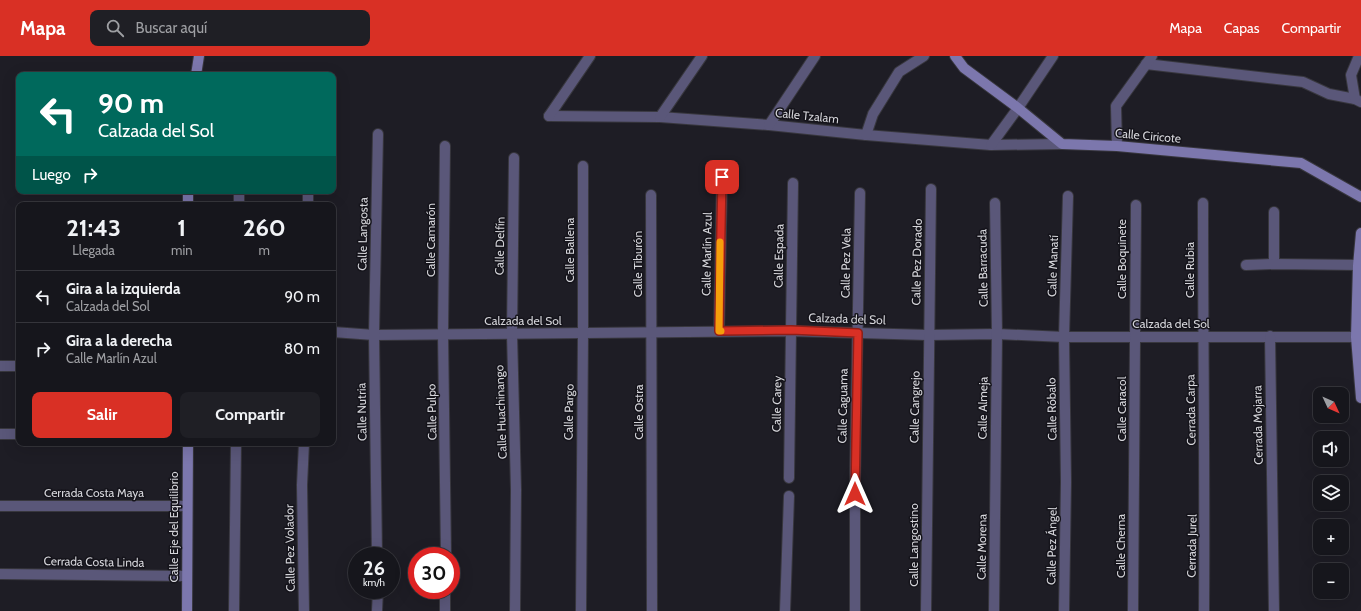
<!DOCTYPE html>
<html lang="es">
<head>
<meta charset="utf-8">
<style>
	:root { --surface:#16161c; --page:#1f1f25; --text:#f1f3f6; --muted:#9e9fa3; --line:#35353b; --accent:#d93025 }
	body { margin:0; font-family:Cabin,sans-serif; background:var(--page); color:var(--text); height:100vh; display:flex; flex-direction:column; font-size:15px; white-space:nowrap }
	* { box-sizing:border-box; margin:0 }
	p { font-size:13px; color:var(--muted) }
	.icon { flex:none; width:22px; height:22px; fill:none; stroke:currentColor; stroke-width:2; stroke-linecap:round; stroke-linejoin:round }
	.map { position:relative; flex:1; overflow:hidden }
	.panel { position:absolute; left:16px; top:146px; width:320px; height:244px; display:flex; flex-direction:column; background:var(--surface); border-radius:8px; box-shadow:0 4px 16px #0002,0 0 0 1px var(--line) }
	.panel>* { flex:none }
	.hud { position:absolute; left:16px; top:16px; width:320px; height:122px; border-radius:8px; box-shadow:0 4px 16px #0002,0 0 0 1px var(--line); background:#00695c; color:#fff; overflow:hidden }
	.needle { width:26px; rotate:134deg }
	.fabs { position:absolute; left:1313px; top:331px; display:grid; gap:8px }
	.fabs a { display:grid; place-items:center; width:36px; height:36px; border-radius:8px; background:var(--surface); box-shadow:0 4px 16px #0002,0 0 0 1px var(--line); font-size:20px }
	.speed { position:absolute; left:348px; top:491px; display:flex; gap:8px; font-size:20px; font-weight:700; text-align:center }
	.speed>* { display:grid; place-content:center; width:52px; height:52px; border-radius:50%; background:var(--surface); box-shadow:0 4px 16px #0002,0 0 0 1px var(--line); line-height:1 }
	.speed small { font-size:10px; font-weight:400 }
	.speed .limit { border:6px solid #d22; background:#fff; color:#111 }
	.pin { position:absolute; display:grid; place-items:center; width:34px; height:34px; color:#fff; margin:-17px; border-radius:8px; box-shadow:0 2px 6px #0006 }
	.me { position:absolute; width:44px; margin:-22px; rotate:0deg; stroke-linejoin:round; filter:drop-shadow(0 0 3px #0008) }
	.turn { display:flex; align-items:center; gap:14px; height:84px; padding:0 16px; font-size:18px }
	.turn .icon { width:52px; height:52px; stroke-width:2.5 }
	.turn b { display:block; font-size:28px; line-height:34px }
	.then { display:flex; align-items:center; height:38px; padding:0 16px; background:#0003; gap:8px; font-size:15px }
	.eta { display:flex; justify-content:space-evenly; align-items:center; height:68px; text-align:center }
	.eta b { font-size:24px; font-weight:700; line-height:28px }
	.cta { display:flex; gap:8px; margin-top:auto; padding:8px 16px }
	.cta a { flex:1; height:46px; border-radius:8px; background:var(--accent); color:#fff; font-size:16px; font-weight:700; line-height:46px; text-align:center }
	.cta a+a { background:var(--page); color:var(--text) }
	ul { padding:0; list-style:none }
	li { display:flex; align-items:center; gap:12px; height:52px; padding:0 16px; border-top:1px solid var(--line) }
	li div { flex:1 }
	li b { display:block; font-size:15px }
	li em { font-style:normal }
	header { display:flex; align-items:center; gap:24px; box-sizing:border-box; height:56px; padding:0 20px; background:var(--accent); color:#fff }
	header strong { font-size:19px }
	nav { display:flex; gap:22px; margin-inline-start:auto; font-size:14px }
	.search { width:280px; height:36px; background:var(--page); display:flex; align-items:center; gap:10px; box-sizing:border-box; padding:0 14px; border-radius:8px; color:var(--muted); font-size:15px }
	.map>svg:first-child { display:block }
</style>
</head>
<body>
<header>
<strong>Mapa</strong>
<div class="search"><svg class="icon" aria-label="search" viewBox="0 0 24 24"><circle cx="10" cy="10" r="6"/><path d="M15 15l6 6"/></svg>Buscar aquí</div>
<nav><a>Mapa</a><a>Capas</a><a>Compartir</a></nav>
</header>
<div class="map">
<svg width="1361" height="555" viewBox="0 0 1361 555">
	<rect width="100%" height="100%" fill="#1e1d25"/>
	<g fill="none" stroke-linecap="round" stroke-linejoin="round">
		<!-- street casing -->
		<g stroke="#38373e" stroke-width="12">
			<g id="street">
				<path d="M1146,8L1303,26L1329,38L1355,43L1361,46"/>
				<path d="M1355,43L1351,19L1359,0"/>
				<path d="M549,60L660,61L769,69L866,79L991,89L1062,88"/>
				<path d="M549,60L590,0"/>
				<path d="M660,61L702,0"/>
				<path d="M769,69L815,0"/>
				<path d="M866,79L873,58L899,16L924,0"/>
				<path d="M991,89L1018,52L1053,0"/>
				<path d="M445,90L443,278L446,500"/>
				<path d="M1117,90L1116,50L1152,0"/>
				<path d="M514,102L512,278L516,434L515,555"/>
				<path d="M651,139L652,555"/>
				<path d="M1203,147C1203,283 1205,419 1204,555"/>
				<path d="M239,149V135"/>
				<path d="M308,149V135"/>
				<path d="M1274,208V156"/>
				<path d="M1246,209L1274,208L1361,209"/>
				<path d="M719,275L722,121"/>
				<path d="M333,276L374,279L791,275L928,279L997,278L1064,281H1361"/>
				<path d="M1270,280L1274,555"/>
				<path d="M0,310H19"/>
				<path d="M0,378H19"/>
				<path d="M304,387L302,429L304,555"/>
				<path d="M789,422L793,127"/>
				<path d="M0,450H187"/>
				<path d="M377,500L374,279L378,78"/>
				<path d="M0,518L187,520"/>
				<path d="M234,555L236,387"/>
				<path d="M377,555L378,534"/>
				<path d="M445,555V534"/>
				<path d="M581,555L583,278V110"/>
				<path d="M785,555L789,440"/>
				<path d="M855,555V424L860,137"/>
				<path d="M926,555L931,133"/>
				<path d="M994,555L997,278L995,147"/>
				<path d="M1064,555L1066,426L1064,281L1068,140"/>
				<path d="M1133,555L1136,149"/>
			</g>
		</g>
		<!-- secondary casing -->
		<g stroke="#38373e" stroke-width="12">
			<g id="secondary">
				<path d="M955,0L964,12L1018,52L1062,88L1117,90L1301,107L1361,141"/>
				<path d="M196,19L199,0"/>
				<path d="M188,135V149"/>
				<path d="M1361,177L1358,210L1356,281L1361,342"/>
				<path d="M187,555L188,387"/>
			</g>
		</g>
		<!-- street -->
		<use href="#street" stroke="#5a5779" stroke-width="10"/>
		<!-- secondary -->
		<use href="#secondary" stroke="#7c77ad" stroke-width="10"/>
	</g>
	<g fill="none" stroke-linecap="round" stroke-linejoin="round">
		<!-- route casing -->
		<g stroke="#8d1f18" stroke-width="10">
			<path id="route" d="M722,121L719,275L791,274L858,277L855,438"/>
		</g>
		<!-- route -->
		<use href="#route" stroke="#d93025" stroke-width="7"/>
		<!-- slow -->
		<path stroke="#f59e0b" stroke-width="7" d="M720,186L719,275H721"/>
	</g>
	<g text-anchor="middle" stroke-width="3" stroke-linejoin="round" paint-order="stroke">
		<!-- street labels -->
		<g font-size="12" fill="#d5d5da" stroke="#15141b">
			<text transform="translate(807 60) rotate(6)" y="4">Calle Tzalam</text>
			<text transform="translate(1148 80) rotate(5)" y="4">Calle Ciricote</text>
			<text transform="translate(363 178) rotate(-89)" y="4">Calle Langosta</text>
			<text transform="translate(431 184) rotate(-90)" y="4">Calle Camarón</text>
			<text transform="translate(500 190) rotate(-89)" y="4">Calle Delfín</text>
			<text transform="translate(570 194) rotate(-90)" y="4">Calle Ballena</text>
			<text transform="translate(707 198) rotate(-89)" y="4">Calle Marlín Azul</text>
			<text transform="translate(779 200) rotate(-89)" y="4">Calle Espada</text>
			<text transform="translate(1122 203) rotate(-90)" y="4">Calle Boquinete</text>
			<text transform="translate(917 206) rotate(-89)" y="4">Calle Pez Dorado</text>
			<text transform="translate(846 207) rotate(-89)" y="4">Calle Pez Vela</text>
			<text transform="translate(638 208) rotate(-90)" y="4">Calle Tiburón</text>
			<text transform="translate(1053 210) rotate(-88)" y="4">Calle Manatí</text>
			<text transform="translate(983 212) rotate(-91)" y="4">Calle Barracuda</text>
			<text transform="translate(1190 214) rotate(-90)" y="4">Calle Rubia</text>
			<text transform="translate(847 263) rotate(2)" y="4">Calzada del Sol</text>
			<text x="523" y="269">Calzada del Sol</text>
			<text x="1171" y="272">Calzada del Sol</text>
			<text transform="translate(777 348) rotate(-89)" y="4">Calle Carey</text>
			<text transform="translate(843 350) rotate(-89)" y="4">Calle Caguama</text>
			<text transform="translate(915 351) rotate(-89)" y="4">Calle Cangrejo</text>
			<text transform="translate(983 352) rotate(-89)" y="4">Calle Almeja</text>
			<text transform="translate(1052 353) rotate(-91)" y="4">Calle Róbalo</text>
			<text transform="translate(1122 353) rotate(-90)" y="4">Calle Caracol</text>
			<text transform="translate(1191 354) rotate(-91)" y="4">Cerrada Carpa</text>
			<text transform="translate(362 356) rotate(-91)" y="4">Calle Nutria</text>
			<text transform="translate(432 356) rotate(-91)" y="4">Calle Pulpo</text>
			<text transform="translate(501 356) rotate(-92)" y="4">Calle Huachinango</text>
			<text transform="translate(569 356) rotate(-89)" y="4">Calle Pargo</text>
			<text transform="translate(639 356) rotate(-90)" y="4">Calle Ostra</text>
			<text transform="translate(1258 369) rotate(-91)" y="4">Cerrada Mojarra</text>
			<text x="94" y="441">Cerrada Costa Maya</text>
			<text transform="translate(174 471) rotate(-90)" y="4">Calle Eje del Equilibrio</text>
			<text transform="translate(914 489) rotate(-90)" y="4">Calle Langostino</text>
			<text transform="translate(1052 490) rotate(-89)" y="4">Calle Pez Ángel</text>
			<text transform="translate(1121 490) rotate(-90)" y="4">Calle Cherna</text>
			<text transform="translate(1192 490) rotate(-89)" y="4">Cerrada Jurel</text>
			<text transform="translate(982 491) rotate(-89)" y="4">Calle Morena</text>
			<text transform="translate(290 492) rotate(-91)" y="4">Calle Pez Volador</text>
			<text transform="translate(94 506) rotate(1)" y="4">Cerrada Costa Linda</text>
		</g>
	</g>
</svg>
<div class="fabs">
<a><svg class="needle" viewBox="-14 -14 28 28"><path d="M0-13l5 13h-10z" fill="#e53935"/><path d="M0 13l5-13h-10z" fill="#9e9fa3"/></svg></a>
<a><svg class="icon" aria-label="sound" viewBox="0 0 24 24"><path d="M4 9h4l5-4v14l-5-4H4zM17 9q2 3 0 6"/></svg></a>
<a><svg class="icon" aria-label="layers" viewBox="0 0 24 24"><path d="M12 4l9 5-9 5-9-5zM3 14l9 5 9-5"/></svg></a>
<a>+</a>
<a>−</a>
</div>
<div class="speed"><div>26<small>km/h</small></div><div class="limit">30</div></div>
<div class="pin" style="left:722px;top:121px;background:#d93025"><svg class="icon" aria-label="arrive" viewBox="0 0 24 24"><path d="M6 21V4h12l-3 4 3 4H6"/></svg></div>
<svg class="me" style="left:855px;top:438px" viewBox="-20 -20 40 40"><path d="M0-17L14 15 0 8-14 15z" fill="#d93025" stroke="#fff" stroke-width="4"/></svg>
<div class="hud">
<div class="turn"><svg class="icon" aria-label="left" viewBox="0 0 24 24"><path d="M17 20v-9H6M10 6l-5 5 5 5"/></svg><div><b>90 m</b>Calzada del Sol</div></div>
<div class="then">Luego<svg class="icon" aria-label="right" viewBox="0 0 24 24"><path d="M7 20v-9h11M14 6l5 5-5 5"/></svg></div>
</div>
<section class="panel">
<div class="eta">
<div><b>21:43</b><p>Llegada</p></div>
<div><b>1</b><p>min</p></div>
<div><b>260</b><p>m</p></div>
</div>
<ul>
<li><svg class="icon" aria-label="left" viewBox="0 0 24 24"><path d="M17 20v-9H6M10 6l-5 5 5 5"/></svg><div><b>Gira a la izquierda</b><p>Calzada del Sol</p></div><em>90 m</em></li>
<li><svg class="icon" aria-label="right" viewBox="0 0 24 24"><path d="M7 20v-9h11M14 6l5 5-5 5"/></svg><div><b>Gira a la derecha</b><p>Calle Marlín Azul</p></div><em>80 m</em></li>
</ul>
<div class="cta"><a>Salir</a><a>Compartir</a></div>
</section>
</div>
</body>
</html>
